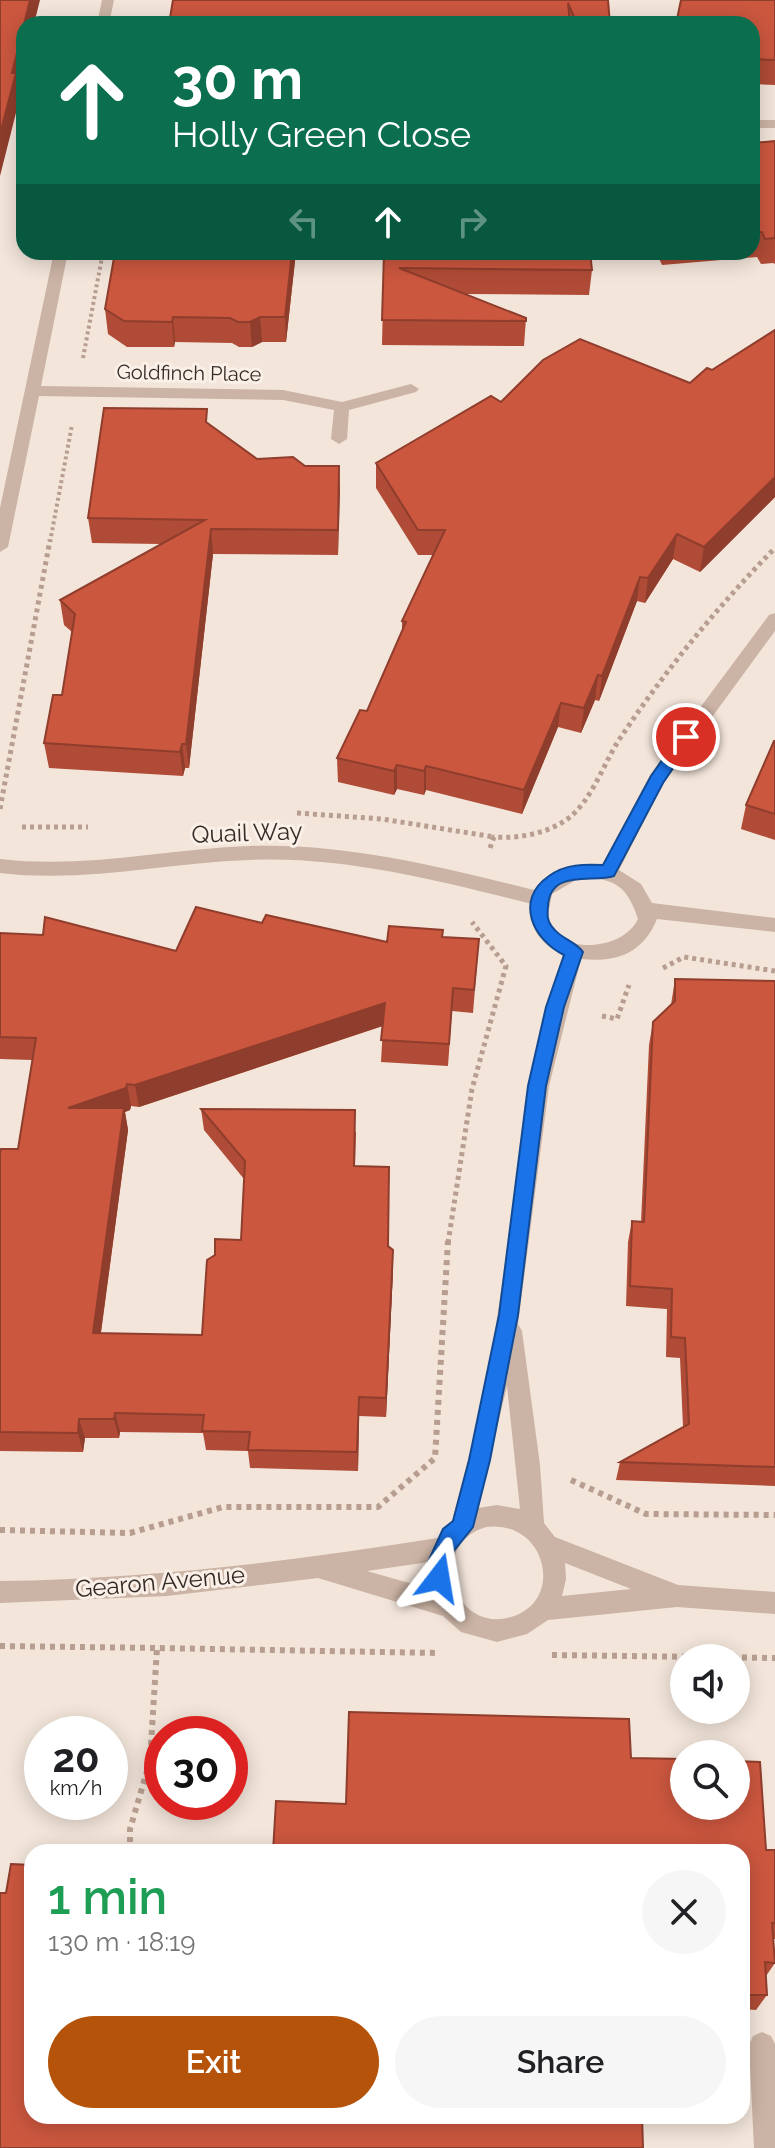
<!DOCTYPE html>
<html lang="en">
<head>
<meta charset="utf-8">
<style>
	:root { --surface:#fff; --page:#f6f6f6; --text:#202124; --muted:#757577; --accent:#b45309 }
	body { margin:0; font-family:Raleway,sans-serif; background:var(--page); color:var(--text); height:100vh; display:flex; flex-direction:column; font-size:30px; white-space:nowrap }
	* { box-sizing:border-box; margin:0 }
	p { font-size:26px; color:var(--muted) }
	.icon { flex:none; width:44px; height:44px; fill:none; stroke:currentColor; stroke-width:2; stroke-linecap:round; stroke-linejoin:round }
	.map { position:relative; flex:1; overflow:hidden }
	.panel { position:absolute; left:24px; top:1844px; width:726px; height:280px; display:flex; flex-direction:column; background:var(--surface); border-radius:24px; box-shadow:0 4px 20px #0003 }
	.panel>* { flex:none }
	.banner { position:absolute; left:16px; top:16px; width:744px; height:244px; border-radius:24px; box-shadow:0 4px 20px #0003; background:#0b6e4f; color:#fff; overflow:hidden }
	.buttons { position:absolute; left:670px; top:1644px; display:grid; gap:16px }
	.buttons a { display:grid; place-items:center; width:80px; height:80px; border-radius:50%; background:var(--surface); box-shadow:0 4px 20px #0003; font-size:40px }
	.speed { position:absolute; left:24px; top:1716px; display:flex; gap:16px; font-size:40px; font-weight:700; text-align:center }
	.speed>* { display:grid; place-content:center; width:104px; height:104px; border-radius:50%; background:var(--surface); box-shadow:0 4px 20px #0003; line-height:1 }
	.speed small { font-size:20px; font-weight:400 }
	.speed .limit { border:12px solid #d22; background:#fff; color:#111 }
	.pin { position:absolute; display:grid; place-items:center; width:68px; height:68px; color:#fff; margin:-34px; border:4px solid #fff; border-radius:50%; box-shadow:0 2px 8px #0007 }
	.me { position:absolute; width:88px; margin:-44px; rotate:14deg; stroke-linejoin:round; filter:drop-shadow(0 0 6px #0008) }
	.turn { display:flex; align-items:center; gap:28px; height:168px; padding:0 24px; font-size:36px }
	.turn .icon { width:104px; height:104px; stroke-width:2.5 }
	.turn b { display:block; font-size:56px; line-height:68px }
	.lanes { display:flex; align-items:center; height:76px; padding:0 24px; background:#0003; justify-content:center; gap:40px; direction:ltr }
	.lanes .off { opacity:.35 }
	.round { display:grid; place-items:center; flex:none; width:84px; height:84px; border-radius:42px; background:var(--page) }
	.headline { display:flex; align-items:center; justify-content:space-between; height:136px; padding:0 24px }
	h1 { font-size:48px; font-weight:600; line-height:60px; color:#1e9e55 }
	.button { display:flex; gap:16px; margin-top:auto; padding:16px 24px }
	.button a { flex:1; height:92px; border-radius:48px; background:var(--accent); color:#fff; font-size:32px; font-weight:600; line-height:92px; text-align:center }
	.button a+a { background:var(--page); color:var(--text) }
	.map>svg:first-child { display:block }
</style>
</head>
<body>
<div class="map">
<svg width="775" height="2148" viewBox="0 0 775 2148">
	<rect width="100%" height="100%" fill="#f3e5da"/>
	<g fill="none" stroke-linecap="round" stroke-linejoin="round">
		<!-- path-far2 -->
		<g stroke="#b79e90" stroke-width="4" stroke-dasharray="3 3" stroke-linecap="butt">
			<path d="M83,358L103,252"/>
			<path d="M50,542L72,425"/>
		</g>
		<!-- path-far1 -->
		<g stroke="#b79e90" stroke-width="5" stroke-dasharray="4 4" stroke-linecap="butt">
			<path d="M0,809L50,540"/>
			<path d="M297,813L382,819L494,837"/>
			<path d="M22,827H88"/>
			<path d="M490,848L494,837C519,839 550,833 570,817C594,797 605,759 623,734C668,667 719,605 775,548"/>
			<path d="M663,968L684,957L775,971"/>
			<path d="M602,1016L617,1019L629,985"/>
			<path d="M448,1243L472,1089L506,966L472,922"/>
		</g>
		<!-- path -->
		<g stroke="#b79e90" stroke-width="6" stroke-dasharray="5 5" stroke-linecap="butt">
			<path d="M571,1480L646,1514L775,1515"/>
			<path d="M0,1530L130,1533L223,1507H378L435,1458L448,1241"/>
			<path d="M0,1646L157,1648"/>
			<path d="M552,1655L775,1658"/>
			<path d="M130,1852V1829L150,1761L157,1648L438,1653"/>
		</g>
		<!-- street -->
		<g fill="#cbb4a5" fill-rule="evenodd">
			<path d="M102,0H114L109,24H97Z"/>
			<rect x="752" y="120" width="23" height="8"/>
			<path d="M54,252H68L41,386L283,390L342,402L411,384L419,389L416,392L349,410L347,439L339,444L331,439L334,410L283,400L39,396L8,547L0,552V508Z"/>
			<path d="M775,613V631L663,784L619,870L641,884L652,903L775,918V932L657,919C643,953 617,963 581,959L549,1086L518,1324L522,1331L540,1465L544,1523L555,1537L678,1585L775,1592V1614L677,1607L548,1620L527,1634L497,1642L461,1632L443,1616L318,1578L167,1596L0,1603V1581C148,1579 293,1561 438,1538L452,1521C468,1460 485,1399 494,1337C515,1208 523,1081 563,955C542,944 528,930 532,904C439,881 345,856 249,860C165,863 85,883 0,873V859C85,869 166,849 250,846C347,843 441,867 534,890C550,869 577,861 602,865L650,775L769,615ZM581,877C616,879 627,886 638,919C622,952 557,955 549,920C547,913 551,902 552,894ZM507,1386L520,1509L497,1505L478,1508ZM486,1527C546,1519 566,1601 511,1617C452,1634 427,1544 486,1527ZM429,1562L430,1589L367,1571ZM565,1563L631,1589L562,1596L566,1579Z"/>
			<path d="M762,2032L771,2036L775,2044V2148H754L749,2045L753,2036Z"/>
		</g>
	</g>
	<!-- wall -->
	<g fill="#af4b36">
		<path d="M608,0L610,24H169Z"/>
		<path d="M775,0V85L752,84V24Z"/>
		<path d="M775,141V264L773,263L761,264L757,257L662,265L656,252H752V143Z"/>
		<path d="M115,252H296L286,342H262L252,347H239L232,343L175,342L174,347H127L108,334L105,309Z"/>
		<path d="M384,252L592,270L589,295L465,294L526,318L524,346L382,345Z"/>
		<path d="M775,330V497L700,572L673,559L645,603L637,601L599,701L595,700L581,733L558,727L522,814L426,790L424,795L397,789L394,795L338,782L337,758L367,711L402,631V621L433,555H418L376,488V463L501,402L690,383Z"/>
		<path d="M208,423L257,459L305,466H339L338,555L213,554L189,768H185L183,776L49,768L44,743L62,695L72,632L64,625L60,600L161,544L92,543L88,518Z"/>
		<path d="M775,741V840L741,829L746,805Z"/>
		<path d="M262,923L387,942L442,937L479,939L473,1013L452,1011L448,1066L381,1062L383,1026L139,1107L131,1106L130,1110L125,1112L128,1130L101,1333L202,1335L241,1240L244,1179L204,1130L201,1109L356,1132L355,1166L388,1246L393,1270L386,1417L359,1416L358,1471L250,1468L248,1451L206,1450L203,1433L120,1432L119,1438H85L83,1452L0,1451V1153L18,1149L32,1060L0,1059V933L176,951Z"/>
		<path d="M675,979L775,981V1486L616,1480L620,1462L683,1427L680,1358L666,1357L667,1309L626,1306L628,1242L632,1221L641,1222L649,1045L653,1022L671,1005Z"/>
		<path d="M631,1758L766,1850H775V1939H773L775,1963L766,1976L767,1995L756,2010L742,2009V1852L346,1804Z"/>
	</g>
	<!-- shaded-wall -->
	<g fill="#8f3d2c">
		<path d="M30,0H40L34,24H24V63L18,87L20,97L0,176V134L12,73Z"/>
		<path d="M292,252H296L286,342L285,317Z"/>
		<path d="M173,317L175,342L174,347L172,322Z"/>
		<path d="M260,317L262,342L252,347L250,322Z"/>
		<path d="M339,466L340,491L338,555V530Z"/>
		<path d="M775,477V497L700,572L704,547Z"/>
		<path d="M211,529L213,554L189,768L186,744Z"/>
		<path d="M677,534L673,559L645,603L648,578Z"/>
		<path d="M640,577L637,601L599,701L602,676Z"/>
		<path d="M598,675L595,700L581,733L584,708Z"/>
		<path d="M561,703L558,727L522,814L524,790Z"/>
		<path d="M182,744L185,768L183,776L180,752Z"/>
		<path d="M397,765V789L394,795V771Z"/>
		<path d="M426,766V790L424,795V771Z"/>
		<path d="M385,1003V1025L139,1107L135,1085Z"/>
		<path d="M127,1084L131,1106L130,1110L125,1112L128,1130L98,1353L93,1333L68,1108Z"/>
		<path d="M393,1250V1270L386,1417V1398Z"/>
		<path d="M359,1397V1416L358,1471L357,1452Z"/>
		<path d="M115,1413L120,1432L119,1438L114,1419Z"/>
		<path d="M79,1419L85,1438L83,1452L78,1433Z"/>
	</g>
	<!-- building -->
	<g fill="#cc573f" stroke="#8f3d2c" stroke-width="2">
		<path d="M0,0H30L12,73H16L0,134Z"/>
		<path d="M173,0H608L610,24H577L568,3L570,24H169Z"/>
		<path d="M681,0H775V60L752,59V24H676Z"/>
		<path d="M775,141V238L765,239L762,232L752,233V143Z"/>
		<path d="M115,252H292L285,317H260L250,322H238L230,318L173,317L172,322L124,321L105,309Z"/>
		<path d="M384,252H590L592,270L399,268L526,318V321L382,320Z"/>
		<path d="M775,330V477L704,547L677,534L648,578L640,577L602,676L598,675L584,708L561,703L524,790L426,766L424,771L397,765L394,771L337,758L360,710L367,711L406,622L402,621L445,530H418L376,463L491,396L501,402L543,360L580,339L690,383L707,368L712,370Z"/>
		<path d="M104,408L207,409L206,422L257,459L293,457L305,466H339L338,530L211,529L186,744H182L180,752L44,743L53,695H62L75,614L60,600L205,520L88,518Z"/>
		<path d="M774,741H775V814L746,805Z"/>
		<path d="M196,907L262,923L266,915L387,942L389,926L443,930L442,937L479,939L474,990L453,988L449,1044L381,1040L385,1003L135,1085L127,1084L126,1088L68,1108H124L93,1333L202,1335L207,1260L215,1255V1239L241,1240L245,1161L201,1109L355,1110L354,1166L389,1167L388,1246L393,1250L386,1398L359,1397L357,1452L248,1450L250,1432L202,1431L204,1415L115,1413L114,1419H79L78,1433L0,1432V1153L1,1149H18L36,1038L0,1037V933L43,935L45,917L176,951Z"/>
		<path d="M675,979L775,981V1467L620,1462L689,1424L685,1338L671,1337L672,1289L630,1286L632,1221L644,1222L653,1022L675,1001Z"/>
		<path d="M349,1712L629,1719L631,1758L684,1759V1806H736V1761L760,1762L766,1850H775V1923H772L775,1963L765,1962L767,1995H742V1852H273L276,1801L346,1804Z"/>
		<path d="M11,1864L32,1865V2116H642L643,2148H0V1893H6Z"/>
	</g>
	<!-- route -->
	<path fill="#1a73e8" stroke="#114b97" stroke-width="2" d="M686,732L694,737L663,783L614,876C592,883 550,869 548,906C547,915 547,922 554,929C562,939 576,942 583,952L564,1007L546,1086L518,1315L490,1460L473,1527L453,1552L447,1585L439,1588L431,1585L428,1562L443,1529L453,1521L469,1460L499,1315L528,1086L546,1007L564,955C533,940 514,900 549,876C565,864 585,864 603,865L651,776L681,733Z"/>
	<g text-anchor="middle" stroke-width="6" stroke-linejoin="round" paint-order="stroke">
		<!-- far-street labels -->
		<g font-size="20" fill="#372b27" stroke="#faf0e7">
			<text transform="translate(189 373) rotate(1)" y="7">Goldfinch Place</text>
		</g>
		<!-- street labels -->
		<g font-size="24" fill="#372b27" stroke="#faf0e7">
			<text transform="translate(247 833) rotate(-2)" y="8">Quail Way</text>
			<text transform="translate(160 1582) rotate(-5)" y="8">Gearon Avenue</text>
		</g>
	</g>
</svg>
<div class="buttons">
<a><svg class="icon" aria-label="sound" viewBox="0 0 24 24"><path d="M4 9h4l5-4v14l-5-4H4zM17 9q2 3 0 6"/></svg></a>
<a><svg class="icon" aria-label="search" viewBox="0 0 24 24"><circle cx="10" cy="10" r="6"/><path d="M15 15l6 6"/></svg></a>
</div>
<div class="speed"><div>20<small>km/h</small></div><div class="limit">30</div></div>
<div class="pin" style="left:686px;top:737px;background:#d93025"><svg class="icon" aria-label="arrive" viewBox="0 0 24 24"><path d="M6 21V4h12l-3 4 3 4H6"/></svg></div>
<svg class="me" style="left:439px;top:1578px" viewBox="-20 -20 40 40"><path d="M0-17L14 15 0 8-14 15z" fill="#1a73e8" stroke="#fff" stroke-width="4"/></svg>
<div class="banner">
<div class="turn"><svg class="icon" aria-label="ahead" viewBox="0 0 24 24"><path d="M12 20V5M6 11l6-6 6 6"/></svg><div><b>30 m</b>Holly Green Close</div></div>
<div class="lanes"><svg class="icon off" aria-label="left" viewBox="0 0 24 24"><path d="M17 20v-9H6M10 6l-5 5 5 5"/></svg><svg class="icon" aria-label="ahead" viewBox="0 0 24 24"><path d="M12 20V5M6 11l6-6 6 6"/></svg><svg class="icon off" aria-label="right" viewBox="0 0 24 24"><path d="M7 20v-9h11M14 6l5 5-5 5"/></svg></div>
</div>
<section class="panel">
<div class="headline"><div><h1>1 min</h1><p>130 m · 18:19</p></div><a class="round"><svg class="icon" aria-label="close" viewBox="0 0 24 24"><path d="M6 6l12 12M18 6L6 18"/></svg></a></div>
<div class="button"><a>Exit</a><a>Share</a></div>
</section>
</div>
</body>
</html>
